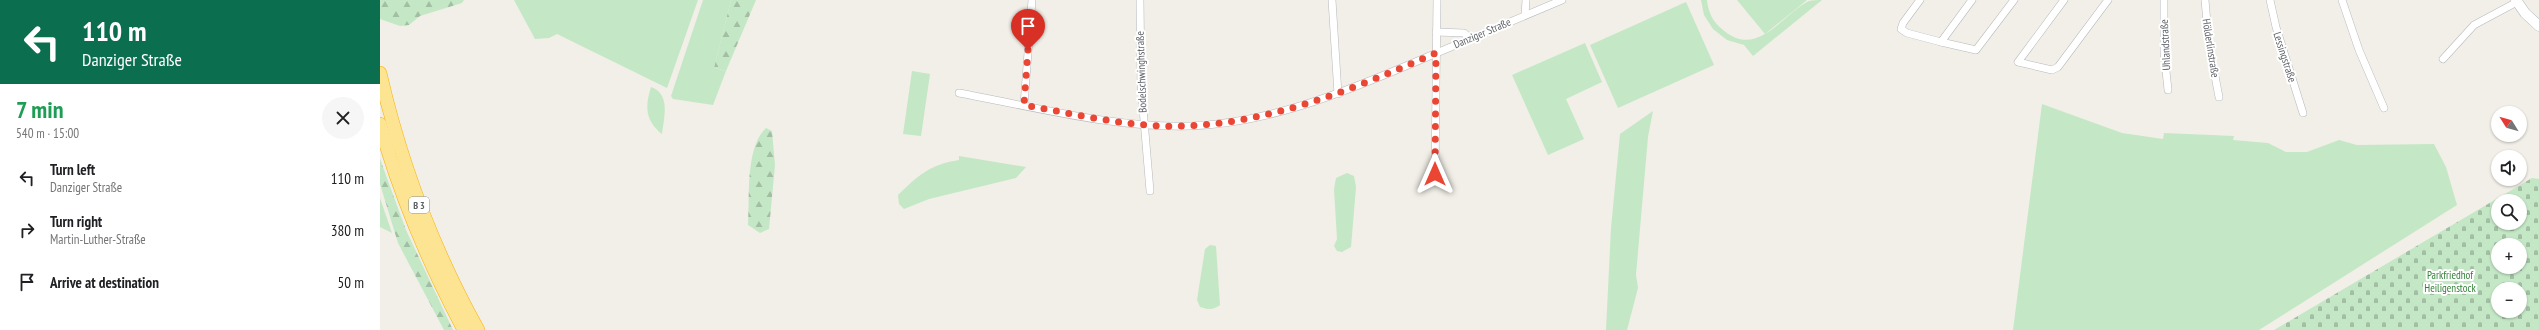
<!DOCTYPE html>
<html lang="en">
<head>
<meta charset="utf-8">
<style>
	:root { --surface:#fff; --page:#f6f6f6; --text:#202124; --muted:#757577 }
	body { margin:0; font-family:"PT Sans Narrow",sans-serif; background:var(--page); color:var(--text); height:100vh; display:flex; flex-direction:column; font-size:15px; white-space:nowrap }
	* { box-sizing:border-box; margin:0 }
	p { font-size:13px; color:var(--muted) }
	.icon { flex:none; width:22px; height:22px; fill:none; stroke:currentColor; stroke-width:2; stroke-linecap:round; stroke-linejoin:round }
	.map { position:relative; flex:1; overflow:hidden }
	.details { display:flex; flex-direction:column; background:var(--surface); width:380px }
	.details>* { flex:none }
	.hud { background:#0b6e4f; color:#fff; overflow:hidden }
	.needle { width:26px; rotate:307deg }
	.tools { position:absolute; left:2111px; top:106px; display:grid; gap:8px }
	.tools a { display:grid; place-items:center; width:36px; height:36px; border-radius:50%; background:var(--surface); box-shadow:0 1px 3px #0004; font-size:20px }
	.pin { position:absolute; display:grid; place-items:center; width:34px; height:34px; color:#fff; margin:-41px -17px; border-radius:50% 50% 50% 0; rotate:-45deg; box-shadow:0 0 4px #0007 }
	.pin .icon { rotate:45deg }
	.me { position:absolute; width:44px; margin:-22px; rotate:0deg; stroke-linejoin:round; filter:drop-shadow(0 0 3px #0008) }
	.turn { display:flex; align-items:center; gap:14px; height:84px; padding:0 16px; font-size:18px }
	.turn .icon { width:52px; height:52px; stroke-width:2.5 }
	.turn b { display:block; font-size:28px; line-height:34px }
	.round { display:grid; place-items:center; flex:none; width:42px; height:42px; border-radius:21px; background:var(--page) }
	.head { display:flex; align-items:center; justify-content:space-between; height:68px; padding:0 16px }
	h1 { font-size:24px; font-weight:700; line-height:30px; color:#1e9e55 }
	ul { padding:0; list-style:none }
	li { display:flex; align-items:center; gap:12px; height:52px; padding:0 16px }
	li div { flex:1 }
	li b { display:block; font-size:15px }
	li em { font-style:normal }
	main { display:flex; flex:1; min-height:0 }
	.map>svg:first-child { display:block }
</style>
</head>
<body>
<main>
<section class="details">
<div class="hud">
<div class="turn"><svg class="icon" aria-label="left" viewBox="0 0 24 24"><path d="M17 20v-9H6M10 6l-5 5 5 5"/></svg><div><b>110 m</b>Danziger Straße</div></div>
</div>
<div class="head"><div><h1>7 min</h1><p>540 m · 15:00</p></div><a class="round"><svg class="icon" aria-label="close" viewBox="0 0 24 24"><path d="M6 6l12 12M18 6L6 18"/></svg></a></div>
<ul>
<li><svg class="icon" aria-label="left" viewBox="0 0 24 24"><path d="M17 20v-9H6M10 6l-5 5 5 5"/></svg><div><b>Turn left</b><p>Danziger Straße</p></div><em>110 m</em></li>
<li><svg class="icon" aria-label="right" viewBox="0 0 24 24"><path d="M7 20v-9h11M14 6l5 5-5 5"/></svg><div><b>Turn right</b><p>Martin-Luther-Straße</p></div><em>380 m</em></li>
<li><svg class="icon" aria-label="arrive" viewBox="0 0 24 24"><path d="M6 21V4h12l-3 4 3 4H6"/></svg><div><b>Arrive at destination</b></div><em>50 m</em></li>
</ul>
</section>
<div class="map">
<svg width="2159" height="330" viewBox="0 0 2159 330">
	<defs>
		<pattern id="forest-firs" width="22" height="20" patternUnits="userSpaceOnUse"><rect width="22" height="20" fill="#c4e8c5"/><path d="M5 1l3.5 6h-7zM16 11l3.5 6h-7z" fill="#a2bfa4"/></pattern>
		<pattern id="cemetery-stones" width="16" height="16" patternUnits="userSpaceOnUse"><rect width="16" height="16" fill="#c4e8c5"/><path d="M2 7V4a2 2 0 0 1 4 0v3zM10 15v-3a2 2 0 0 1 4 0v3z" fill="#a2bfa4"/></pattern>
	</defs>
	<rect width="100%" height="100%" fill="#f1efe7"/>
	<!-- green -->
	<g fill="#c4e8c5">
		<path d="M134,0H318L287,88L177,34L169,38L155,39Z"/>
		<path d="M323,0H351L334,68L346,71L333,105L293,99L291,96Z"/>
		<path d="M1321,0H1327C1328,12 1333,22 1342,29C1377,61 1403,13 1429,1C1433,0 1438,0 1442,0L1373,56L1364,45L1347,40L1333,29L1324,15Z"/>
		<path d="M1357,0H1427L1385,34Z"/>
		<path d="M1306,2L1334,65L1238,108L1210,45Z"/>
		<path d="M1205,43L1222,82L1186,99L1204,139L1168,155L1132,75Z"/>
		<path d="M532,71L550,74L541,136L523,134Z"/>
		<path d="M271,87C291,94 284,118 282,134C265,120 265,107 271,87Z"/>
		<path d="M1662,104L1742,133L1783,139L1784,133L1854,136L1853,140L1888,143L1906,152H1927L1959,140L1977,145L2054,144L2066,167L2077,205L1879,330H1633Z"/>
		<path d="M1273,111L1268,137L1256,275L1258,288L1247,330H1226L1231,228L1240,134Z"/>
		<path d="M579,156L646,167L636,178L549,199L524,209L519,204L518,195C539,175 549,165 579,160Z"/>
		<path d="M967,173L974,176L976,187L971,247L962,252L957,251L954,246L957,239L954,189L956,178Z"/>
		<path d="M0,198L12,233L0,227Z"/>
		<path d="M830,245L836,246L840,305C833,310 829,310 820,307L817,300L825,249Z"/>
	</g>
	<!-- forest -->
	<g fill="url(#forest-firs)">
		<path d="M0,0H84L82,3L40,16L29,25L20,26L0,19Z"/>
		<path d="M351,0H376L346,71L334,68Z"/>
		<path d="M386,128L392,131L395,165L389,229L380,233L368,225C370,196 365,148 386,128Z"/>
		<path d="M0,159L26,230L73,330H64L18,243L0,184Z"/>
	</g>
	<!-- cemetery -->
	<path fill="url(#cemetery-stones)" fill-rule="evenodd" d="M2152,178L2159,179V330H1894ZM2118,201H2140V223H2118ZM2118,245H2140V267H2118ZM2118,289H2140V311H2118Z"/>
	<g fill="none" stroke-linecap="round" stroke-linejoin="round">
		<!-- street casing -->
		<g stroke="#b7b9be" stroke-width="8">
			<g id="street">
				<path d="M760,0L761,85L770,191"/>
				<path d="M952,0L958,94"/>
				<path d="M1540,0L1523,23L1521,29L1527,33L1561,42"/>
				<path d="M1592,0L1561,42L1596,50L1634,0"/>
				<path d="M1684,0L1638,62L1672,70L1678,67L1728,0"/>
				<path d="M1784,0V52L1788,90"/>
				<path d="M1825,0L1829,45L1839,97"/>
				<path d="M1890,0L1896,27L1923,113"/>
				<path d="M1962,0L1979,50L2004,108"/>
				<path d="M1145,15L1146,0"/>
				<path d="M1056,32L1084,33L1091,39"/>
				<path d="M2063,59L2094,25L2137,2"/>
				<path d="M579,93C655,107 732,128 810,126C889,123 962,93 1033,63C1083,42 1132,21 1182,0"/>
				<path d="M644,105L652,0"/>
				<path d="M1055,174L1057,0"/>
			</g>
		</g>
		<!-- secondary casing -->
		<g stroke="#b8bbc1" stroke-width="11">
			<path id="secondary" d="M2136,0L2145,13L2159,26"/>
		</g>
		<!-- highway casing -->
		<g stroke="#f8b000" stroke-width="14">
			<g id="highway">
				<path d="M0,73C21,164 53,249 98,330"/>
				<path d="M0,124C20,196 49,264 84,330"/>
			</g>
		</g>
		<!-- street -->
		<use href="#street" stroke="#fff" stroke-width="7"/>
		<!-- secondary -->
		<use href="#secondary" stroke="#fff" stroke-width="10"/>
		<!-- highway -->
		<use href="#highway" stroke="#fde492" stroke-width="13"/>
	</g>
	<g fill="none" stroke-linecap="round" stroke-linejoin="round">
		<!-- route -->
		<path stroke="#eb4533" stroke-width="7" stroke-dasharray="0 12.6" d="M648,50L644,105C689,113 735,124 781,126C879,129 968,91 1056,53L1055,174"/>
	</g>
	<g text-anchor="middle" stroke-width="4" stroke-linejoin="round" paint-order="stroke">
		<!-- shield labels -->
		<rect fill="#fff" stroke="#8f9195" stroke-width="1" x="29" y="197" width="20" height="16" rx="3"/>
		<g font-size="10" font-weight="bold" fill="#5f6268">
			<text x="39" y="209">B 3</text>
		</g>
		<!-- street labels -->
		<g font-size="11" fill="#5f6268" stroke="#fff">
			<text transform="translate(1102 33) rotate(-23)" y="4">Danziger Straße</text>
			<text transform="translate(1785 45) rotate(-93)" y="4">Uhlandstraße</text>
			<text transform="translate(1831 48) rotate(81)" y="4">Hölderlinstraße</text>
			<text transform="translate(1905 57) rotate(72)" y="4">Lessingstraße</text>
			<text transform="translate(761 72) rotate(-92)" y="4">Bodelschwinghstraße</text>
		</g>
		<!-- park labels -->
		<g font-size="11" fill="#338239" stroke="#fff">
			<text x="2070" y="279">Parkfriedhof<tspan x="2070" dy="13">Heiligenstock</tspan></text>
		</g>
	</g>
</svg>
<div class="tools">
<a><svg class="needle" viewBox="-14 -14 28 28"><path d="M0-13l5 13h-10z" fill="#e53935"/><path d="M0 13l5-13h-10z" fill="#757577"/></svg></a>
<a><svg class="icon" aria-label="sound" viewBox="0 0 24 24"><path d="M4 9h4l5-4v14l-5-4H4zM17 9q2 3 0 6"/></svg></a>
<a><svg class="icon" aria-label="search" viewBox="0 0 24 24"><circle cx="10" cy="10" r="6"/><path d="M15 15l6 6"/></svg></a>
<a>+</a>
<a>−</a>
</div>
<div class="pin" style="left:648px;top:50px;background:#d93025"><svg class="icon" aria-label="arrive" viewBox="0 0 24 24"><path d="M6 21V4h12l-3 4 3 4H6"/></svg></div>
<svg class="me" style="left:1055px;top:174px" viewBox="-20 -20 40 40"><path d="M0-17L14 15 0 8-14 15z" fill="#eb4533" stroke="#fff" stroke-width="4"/></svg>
</div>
</main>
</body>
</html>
